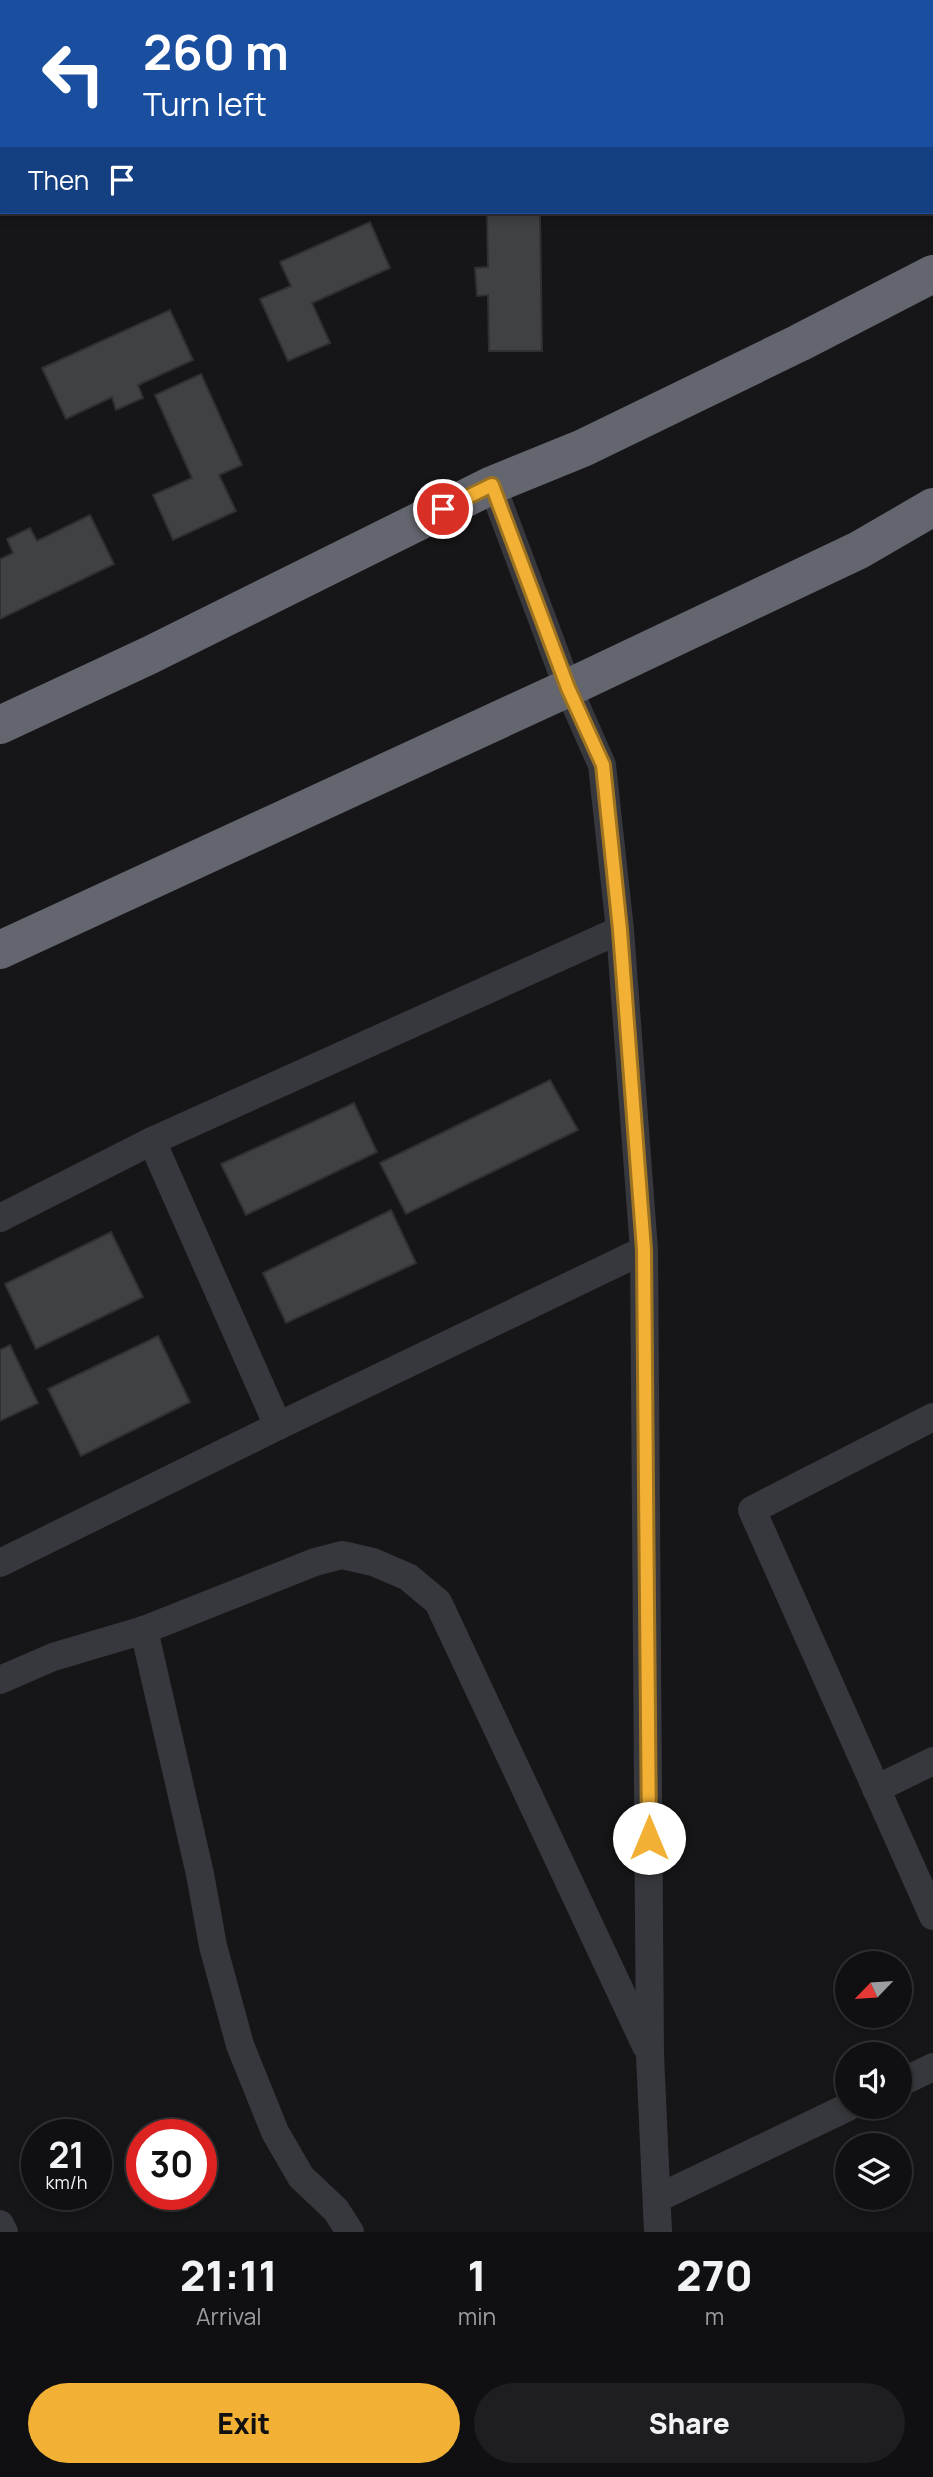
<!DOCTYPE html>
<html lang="en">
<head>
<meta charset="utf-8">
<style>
	:root { --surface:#101012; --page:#1e1e20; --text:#f1f3f6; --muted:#9c9d9f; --line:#303032; --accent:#f2b134 }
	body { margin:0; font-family:Manrope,sans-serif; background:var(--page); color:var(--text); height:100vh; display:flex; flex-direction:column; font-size:26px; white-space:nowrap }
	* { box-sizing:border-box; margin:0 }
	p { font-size:23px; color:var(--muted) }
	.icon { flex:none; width:38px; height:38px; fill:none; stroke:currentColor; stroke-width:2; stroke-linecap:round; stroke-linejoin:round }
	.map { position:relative; height:2232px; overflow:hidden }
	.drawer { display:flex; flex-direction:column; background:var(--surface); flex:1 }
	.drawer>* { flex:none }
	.hud { position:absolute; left:0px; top:0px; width:934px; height:214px; box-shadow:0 4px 10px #0003,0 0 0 2px var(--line); background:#1a4fa0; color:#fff; overflow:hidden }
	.needle { width:46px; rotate:245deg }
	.tools { position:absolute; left:835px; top:1951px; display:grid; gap:14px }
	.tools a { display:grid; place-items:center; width:77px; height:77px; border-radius:50%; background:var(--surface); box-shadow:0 4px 10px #0003,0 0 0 2px var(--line); font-size:35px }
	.speed { position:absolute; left:21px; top:2119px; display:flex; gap:14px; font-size:35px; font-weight:700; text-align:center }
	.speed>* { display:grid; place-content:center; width:91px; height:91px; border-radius:50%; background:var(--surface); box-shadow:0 4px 10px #0003,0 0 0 2px var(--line); line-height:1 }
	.speed small { font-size:18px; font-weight:400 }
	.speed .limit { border:10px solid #d22; background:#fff; color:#111 }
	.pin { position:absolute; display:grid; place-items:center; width:60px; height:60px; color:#fff; margin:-30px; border:4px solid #fff; border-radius:50%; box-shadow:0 2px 7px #0007 }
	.me { position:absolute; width:77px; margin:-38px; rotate:0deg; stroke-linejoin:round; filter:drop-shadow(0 0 5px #0008) }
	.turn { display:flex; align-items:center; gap:24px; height:147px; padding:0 28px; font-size:32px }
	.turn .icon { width:91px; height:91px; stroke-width:2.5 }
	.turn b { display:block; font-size:49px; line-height:60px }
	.then { display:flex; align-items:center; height:66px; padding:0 28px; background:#0003; gap:14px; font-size:26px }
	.eta { display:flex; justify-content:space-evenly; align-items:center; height:119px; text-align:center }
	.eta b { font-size:42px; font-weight:800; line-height:49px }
	.action { display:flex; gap:14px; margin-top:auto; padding:14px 28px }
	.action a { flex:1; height:80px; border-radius:42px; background:var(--accent); color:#111; font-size:28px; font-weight:800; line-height:80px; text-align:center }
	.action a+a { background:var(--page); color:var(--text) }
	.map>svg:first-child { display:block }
</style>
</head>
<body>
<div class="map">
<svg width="933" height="2232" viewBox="0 0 933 2232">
	<rect width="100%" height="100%" fill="#161618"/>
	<!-- building -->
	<g fill="#404145" stroke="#303034" stroke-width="2">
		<path d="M752,0H808L809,2H753Z"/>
		<path d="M487,215H540L542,351H489L488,295L477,296L475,268L488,267Z"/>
		<path d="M370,222L390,268L312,303L330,343L288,361L260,299L291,286L280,262Z"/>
		<path d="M170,310L193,360L138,385L143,398L116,410L112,397L66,419L42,368Z"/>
		<path d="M201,374L242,465L219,475L236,511L173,540L153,495L192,478L155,395Z"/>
		<path d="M90,515L114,564L0,619V559L13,553L7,539L30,528L37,541Z"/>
		<path d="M550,1080L578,1130L406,1214L380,1163Z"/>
		<path d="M354,1103L377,1152L246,1215L221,1164Z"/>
		<path d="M391,1210L416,1263L286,1323L263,1273Z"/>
		<path d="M111,1232L143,1297L36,1349L5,1284Z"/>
		<path d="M158,1336L190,1402L81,1456L48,1389Z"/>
		<path d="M10,1345L38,1403L0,1421V1350Z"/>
	</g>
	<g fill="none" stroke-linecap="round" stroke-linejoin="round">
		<!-- street -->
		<g stroke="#37383d" stroke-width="28">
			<path d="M492,485L568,688L602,765L620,930L644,1250L650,2055L658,2232"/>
			<path d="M152,1141L278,1426"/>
			<path d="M0,1218L152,1141L620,930"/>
			<path d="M933,1417L752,1510L933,1916"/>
			<path d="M0,1563L278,1426L644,1250"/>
			<path d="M144,1630L200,1874L213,1946L240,2045L275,2132L301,2177L336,2210L350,2232"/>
			<path d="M0,1680L53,1657L144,1630L315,1562L342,1555L373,1562L408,1577L438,1602L646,2046"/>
			<path d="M876,1789L933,1761"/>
			<path d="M900,2083L933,2067"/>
			<path d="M658,2198L848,2107"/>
			<path d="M0,2224L4,2232"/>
		</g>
		<!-- highway -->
		<g stroke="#63666e" stroke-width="38">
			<path d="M0,725L150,655L492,485L583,448L799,343L933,274"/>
			<path d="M0,950L568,688L859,550L933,507"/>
		</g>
	</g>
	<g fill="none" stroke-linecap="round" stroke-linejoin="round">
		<!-- route casing -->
		<g stroke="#9d7322" stroke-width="18">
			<path id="route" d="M443,509L492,485L568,688L603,765L620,930L644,1250L649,1838"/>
		</g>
		<!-- route -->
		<use href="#route" stroke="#f2b134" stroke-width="12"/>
	</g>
</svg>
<div class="tools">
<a><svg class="needle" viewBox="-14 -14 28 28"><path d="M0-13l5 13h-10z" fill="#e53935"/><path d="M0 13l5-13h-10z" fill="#9c9d9f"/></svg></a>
<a><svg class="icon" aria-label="sound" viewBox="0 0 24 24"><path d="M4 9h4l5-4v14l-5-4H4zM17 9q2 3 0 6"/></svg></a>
<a><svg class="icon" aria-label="layers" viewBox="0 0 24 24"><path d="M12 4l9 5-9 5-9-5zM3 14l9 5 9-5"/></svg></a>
</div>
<div class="speed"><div>21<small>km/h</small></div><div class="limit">30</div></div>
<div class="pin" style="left:443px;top:509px;background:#d93025"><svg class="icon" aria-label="arrive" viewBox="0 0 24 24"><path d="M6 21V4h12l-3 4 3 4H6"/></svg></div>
<svg class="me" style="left:649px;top:1838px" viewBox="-20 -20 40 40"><circle r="19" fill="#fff"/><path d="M0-13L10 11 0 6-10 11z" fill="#f2b134"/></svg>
<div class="hud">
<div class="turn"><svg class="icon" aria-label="left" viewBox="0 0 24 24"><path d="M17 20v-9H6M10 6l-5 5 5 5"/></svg><div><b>260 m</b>Turn left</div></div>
<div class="then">Then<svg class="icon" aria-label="arrive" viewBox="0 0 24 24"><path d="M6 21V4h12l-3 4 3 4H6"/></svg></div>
</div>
</div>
<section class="drawer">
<div class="eta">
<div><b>21:11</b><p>Arrival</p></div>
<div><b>1</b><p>min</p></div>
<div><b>270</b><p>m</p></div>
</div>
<div class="action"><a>Exit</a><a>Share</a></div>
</section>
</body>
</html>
